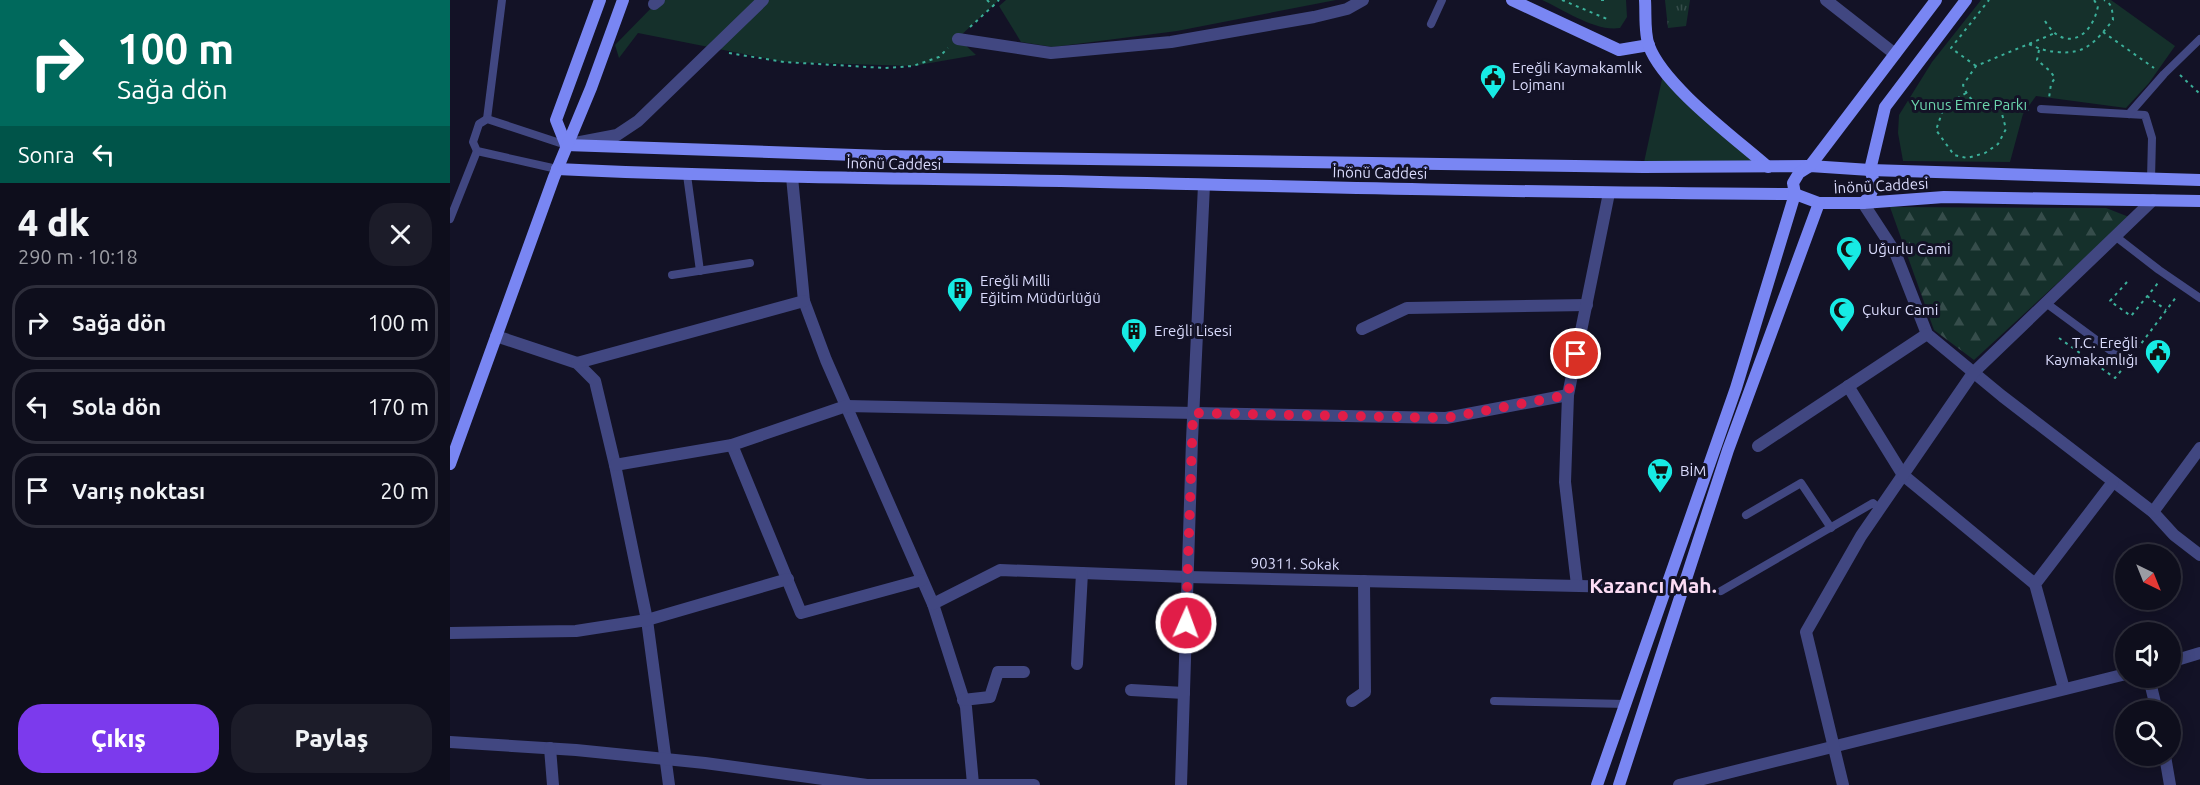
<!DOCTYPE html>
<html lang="tr">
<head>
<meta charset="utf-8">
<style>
	:root { --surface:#0e0e1c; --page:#1c1c29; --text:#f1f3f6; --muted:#9b9ca3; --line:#2e2e3b; --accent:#7c3aed }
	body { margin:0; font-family:Ubuntu,sans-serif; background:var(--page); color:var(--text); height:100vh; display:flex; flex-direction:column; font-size:22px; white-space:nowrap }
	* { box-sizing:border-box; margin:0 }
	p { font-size:20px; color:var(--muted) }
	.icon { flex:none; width:33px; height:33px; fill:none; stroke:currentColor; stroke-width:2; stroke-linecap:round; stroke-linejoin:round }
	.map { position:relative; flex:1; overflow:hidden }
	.details { display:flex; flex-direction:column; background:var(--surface); width:450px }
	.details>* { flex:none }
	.top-card { background:#00695c; color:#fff; overflow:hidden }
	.needle { width:39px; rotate:137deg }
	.tools { position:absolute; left:1665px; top:544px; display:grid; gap:12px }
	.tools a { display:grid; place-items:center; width:66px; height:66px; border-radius:50%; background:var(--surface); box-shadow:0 3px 15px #0003,0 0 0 2px var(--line); font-size:30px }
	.pin { position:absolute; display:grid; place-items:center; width:51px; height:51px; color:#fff; margin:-26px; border:3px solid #fff; border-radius:50%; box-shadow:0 2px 6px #0007 }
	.me { position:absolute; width:66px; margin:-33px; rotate:2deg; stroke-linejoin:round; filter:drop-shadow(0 0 4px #0008) }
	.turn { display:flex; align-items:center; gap:21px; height:126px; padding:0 18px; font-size:27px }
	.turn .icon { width:78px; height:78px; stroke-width:2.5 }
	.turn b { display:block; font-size:42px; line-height:51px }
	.then { display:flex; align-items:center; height:57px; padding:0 18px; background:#0003; gap:12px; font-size:22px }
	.round { display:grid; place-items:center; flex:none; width:63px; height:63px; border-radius:24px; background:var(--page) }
	.headline { display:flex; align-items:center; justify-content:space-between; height:102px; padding:0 18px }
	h1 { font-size:36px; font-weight:800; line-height:45px }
	.button { display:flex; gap:12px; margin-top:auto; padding:12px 18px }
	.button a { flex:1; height:69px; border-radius:24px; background:var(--accent); color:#fff; font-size:24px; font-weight:800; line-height:69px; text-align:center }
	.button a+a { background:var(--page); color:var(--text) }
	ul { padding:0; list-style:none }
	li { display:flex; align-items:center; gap:18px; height:75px; margin:0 12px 9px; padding:0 6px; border:3px solid var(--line); border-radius:24px }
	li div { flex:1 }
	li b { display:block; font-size:22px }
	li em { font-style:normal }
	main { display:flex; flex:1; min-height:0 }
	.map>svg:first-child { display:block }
</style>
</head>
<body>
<main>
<section class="details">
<div class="top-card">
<div class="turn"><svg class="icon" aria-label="right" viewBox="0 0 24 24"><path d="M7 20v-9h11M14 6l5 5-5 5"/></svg><div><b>100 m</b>Sağa dön</div></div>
<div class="then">Sonra<svg class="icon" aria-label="left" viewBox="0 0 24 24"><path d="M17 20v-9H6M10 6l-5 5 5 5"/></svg></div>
</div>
<div class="headline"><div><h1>4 dk</h1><p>290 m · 10:18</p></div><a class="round"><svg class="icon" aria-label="close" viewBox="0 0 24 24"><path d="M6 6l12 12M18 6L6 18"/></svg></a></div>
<ul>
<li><svg class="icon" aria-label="right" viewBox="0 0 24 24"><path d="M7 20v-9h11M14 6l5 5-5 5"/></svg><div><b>Sağa dön</b></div><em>100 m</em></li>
<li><svg class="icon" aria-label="left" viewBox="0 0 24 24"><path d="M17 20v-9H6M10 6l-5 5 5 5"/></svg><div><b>Sola dön</b></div><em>170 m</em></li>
<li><svg class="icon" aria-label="arrive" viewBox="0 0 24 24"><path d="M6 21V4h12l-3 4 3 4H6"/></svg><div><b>Varış noktası</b></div><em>20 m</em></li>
</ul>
<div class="button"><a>Çıkış</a><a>Paylaş</a></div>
</section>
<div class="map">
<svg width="1750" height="785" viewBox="0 0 1750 785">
	<defs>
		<pattern id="grass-tufts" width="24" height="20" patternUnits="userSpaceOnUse" patternTransform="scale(1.5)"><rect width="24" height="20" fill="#15302b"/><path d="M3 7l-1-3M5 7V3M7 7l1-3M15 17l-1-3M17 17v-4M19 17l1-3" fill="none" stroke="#364d4b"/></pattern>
		<pattern id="forest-firs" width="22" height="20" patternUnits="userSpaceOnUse" patternTransform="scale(1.5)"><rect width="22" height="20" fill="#15302b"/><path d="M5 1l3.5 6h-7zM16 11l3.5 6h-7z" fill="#364d4b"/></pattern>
	</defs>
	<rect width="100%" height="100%" fill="#131226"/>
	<!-- grass -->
	<path fill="url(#grass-tufts)" d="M1215,0H1240L1236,26L1218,28Z"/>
	<!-- forest -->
	<path fill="url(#forest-firs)" d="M1440,207L1656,208L1679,217L1524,360L1484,330Z"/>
	<!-- green -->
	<g fill="#15302b">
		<path d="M209,0H549L508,38L526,55L463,66L334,62L188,33L169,58L165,45Z"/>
		<path d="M556,0H886L727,31L603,47L571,42L549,6Z"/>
		<path d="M1092,0H1176L1177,17L1170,28C1146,32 1114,10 1092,0Z"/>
		<path d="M1531,0H1661L1725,46L1699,83L1676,108L1586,96L1573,114L1560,162L1453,161L1448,133L1449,115L1482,62Z"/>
		<path d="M1214,70L1318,167H1193Z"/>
	</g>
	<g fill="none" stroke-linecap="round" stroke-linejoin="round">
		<!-- path -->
		<g stroke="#3baf99" stroke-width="2" stroke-dasharray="3 4.5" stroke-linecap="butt">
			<path d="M537,0L543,6L549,0"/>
			<path d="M1112,0L1157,19"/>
			<path d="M1151,0H1154"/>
			<path d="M1595,21C1614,53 1642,38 1648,6L1644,0"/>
			<path d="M520,27L543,6"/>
			<path d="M1653,32L1704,68"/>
			<path d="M1579,44C1589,49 1596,51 1607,52C1636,55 1645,42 1663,20C1662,11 1663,4 1654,0"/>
			<path d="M1589,50L1587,60L1600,71L1605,78L1601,84L1599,98"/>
			<path d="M279,53L334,62L435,68L463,66L489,57L498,48"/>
			<path d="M1526,66L1501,48L1539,0"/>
			<path d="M1730,75L1750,94"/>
			<path d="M1516,93L1494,107L1486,130L1504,155L1517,158L1535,153L1548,144L1556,129L1552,114"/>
			<path d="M1579,110C1555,112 1522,113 1513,85L1526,66L1605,33"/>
			<path d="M1677,282L1660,301L1681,316L1708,283"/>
			<path d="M1697,296L1716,310"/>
			<path d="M1609,338L1665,378L1675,366"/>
			<path d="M1678,361L1727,296"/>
		</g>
		<!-- lane -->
		<g stroke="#414781" stroke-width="8">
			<path d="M981,24L992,0"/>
			<path d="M1591,109L1695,115L1702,138L1701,179"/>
			<path d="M1679,114L1714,74L1750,39"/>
			<path d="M37,119L52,0"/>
			<path d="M107,169L27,151L23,142L29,124L37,119L116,145"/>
			<path d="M237,175L250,271"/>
			<path d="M0,219L27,151"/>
			<path d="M1665,236L1709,270L1750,298"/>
			<path d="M222,275L300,263"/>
			<path d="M1596,303L1668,356"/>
			<path d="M1296,515L1351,483L1381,528"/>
			<path d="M1271,591L1423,503L1430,509"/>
			<path d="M1044,701L1176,704"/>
		</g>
		<!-- street -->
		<g stroke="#414781" stroke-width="12">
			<path d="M1376,0L1445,54"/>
			<path d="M204,4L209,0"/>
			<path d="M508,39L601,53L721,42L864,17L897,9L913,0"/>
			<path d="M125,143L167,135L188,121L313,0"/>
			<path d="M342,177L354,301L376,360L483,604L516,707L523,784"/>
			<path d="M1413,203L1445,252L1477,334L1552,396L1703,512L1724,535L1750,555"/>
			<path d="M912,329L957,308L1137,305"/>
			<path d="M46,336L127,363L145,381L165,465L197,620L219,785"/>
			<path d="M127,363L354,301"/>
			<path d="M1398,386L1453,475L1585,584"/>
			<path d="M282,445L351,613L472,580"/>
			<path d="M1308,446L1477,334"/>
			<path d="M165,465L282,445L396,406L996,418L1118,395"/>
			<path d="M1703,512L1750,448"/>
			<path d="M1127,585L1115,482L1118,395L1159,193"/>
			<path d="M483,604L550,570L738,577L1216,588"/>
			<path d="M0,633L126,631L197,620L338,579"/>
			<path d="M1720,662L1750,653"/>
			<path d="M627,664L632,573"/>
			<path d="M1699,678L1707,711"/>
			<path d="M1614,689L1585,584L1663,482"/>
			<path d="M681,690L734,693"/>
			<path d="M513,700L540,697L548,672H574"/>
			<path d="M902,701L915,692L914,581"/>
			<path d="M0,742L126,750L255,763L417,785H584"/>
			<path d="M100,748L103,785"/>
			<path d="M1715,756L1720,785"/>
			<path d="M731,785L742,440L754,185"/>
			<path d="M1229,785L1676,674"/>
			<path d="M1393,785L1356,632L1411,536L1523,373L1703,200"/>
		</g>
		<!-- secondary -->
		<g stroke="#7986f3" stroke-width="12">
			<path d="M1062,0L1169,50L1199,45"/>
			<path d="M1195,0C1196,14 1194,33 1199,46C1214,86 1285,138 1318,167"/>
			<path d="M116,145L434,156L1193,167L1360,166L1420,170L1750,180"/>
			<path d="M116,145L106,120L150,0"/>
			<path d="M107,169C275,177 443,178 611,181C855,187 1100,193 1345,194L1369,203H1413L1494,197L1750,201"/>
			<path d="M1413,203C1424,194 1426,183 1420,170L1435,107L1516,0"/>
			<path d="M0,464L104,177L141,88L173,0"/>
			<path d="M1147,785L1286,388L1345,194L1343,183L1349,173L1360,166L1486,0"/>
			<path d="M1169,785L1278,450L1369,203"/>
		</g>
	</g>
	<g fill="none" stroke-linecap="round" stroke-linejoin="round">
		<!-- route -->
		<path stroke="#e11d48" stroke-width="10" stroke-dasharray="0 18" d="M736,623L743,413L996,418L1118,395L1126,354"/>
	</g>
	<!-- icons -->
	<defs>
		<g id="civic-pin" transform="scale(1.35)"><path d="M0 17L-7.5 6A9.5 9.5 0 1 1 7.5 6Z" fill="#17ebe4" stroke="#131226"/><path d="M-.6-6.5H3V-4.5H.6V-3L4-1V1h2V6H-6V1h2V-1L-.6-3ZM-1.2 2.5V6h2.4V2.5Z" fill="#111"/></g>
		<g id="mosque-pin" transform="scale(1.35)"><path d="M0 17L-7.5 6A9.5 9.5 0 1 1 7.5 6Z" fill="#17ebe4" stroke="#131226"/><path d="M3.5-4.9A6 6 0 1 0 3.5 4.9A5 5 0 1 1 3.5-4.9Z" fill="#111"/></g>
		<g id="building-pin" transform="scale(1.35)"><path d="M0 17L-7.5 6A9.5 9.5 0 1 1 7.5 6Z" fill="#17ebe4" stroke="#131226"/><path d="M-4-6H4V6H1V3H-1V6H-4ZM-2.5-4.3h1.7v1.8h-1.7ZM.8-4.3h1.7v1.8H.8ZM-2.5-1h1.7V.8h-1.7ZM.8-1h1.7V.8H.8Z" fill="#111"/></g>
		<g id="supermarket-pin" transform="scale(1.35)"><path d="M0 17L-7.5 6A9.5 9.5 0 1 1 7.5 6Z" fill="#17ebe4" stroke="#131226"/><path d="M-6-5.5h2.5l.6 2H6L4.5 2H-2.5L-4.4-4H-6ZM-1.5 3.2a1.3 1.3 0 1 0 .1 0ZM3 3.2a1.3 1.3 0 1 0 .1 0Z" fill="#111"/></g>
	</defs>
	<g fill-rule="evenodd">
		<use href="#civic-pin" x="1043" y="77"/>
		<use href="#mosque-pin" x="1399" y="249"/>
		<use href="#building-pin" x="510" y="290"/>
		<use href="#mosque-pin" x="1392" y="310"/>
		<use href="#building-pin" x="684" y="331"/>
		<use href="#civic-pin" x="1708" y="352"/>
		<use href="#supermarket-pin" x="1210" y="471"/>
	</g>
	<g text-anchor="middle" stroke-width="6" stroke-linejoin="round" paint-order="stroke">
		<!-- poi labels -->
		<g font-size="15" fill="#dadbfc" stroke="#131226" text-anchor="start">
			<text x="1062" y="73">Ereğli Kaymakamlık<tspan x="1062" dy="17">Lojmanı</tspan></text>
			<text x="1418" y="254">Uğurlu Cami</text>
			<text x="530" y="286">Ereğli Milli<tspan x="530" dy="17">Eğitim Müdürlüğü</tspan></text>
			<text x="1412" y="315">Çukur Cami</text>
			<text x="704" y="336">Ereğli Lisesi</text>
			<text x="1688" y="348" text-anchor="end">T.C. Ereğli<tspan x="1688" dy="17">Kaymakamlığı</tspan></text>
			<text x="1230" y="476">BİM</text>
		</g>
		<!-- park labels -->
		<g font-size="15" fill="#6cd6ae" stroke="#131226">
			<text x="1519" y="110">Yunus Emre Parkı</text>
		</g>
		<!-- street labels -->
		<g font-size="15" fill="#dadbfc" stroke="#131226">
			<text transform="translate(444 164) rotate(1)" y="5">İnönü Caddesi</text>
			<text transform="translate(930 173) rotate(1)" y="5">İnönü Caddesi</text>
			<text transform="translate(1431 186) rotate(-3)" y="5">İnönü Caddesi</text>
			<text transform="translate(845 564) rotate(1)" y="5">90311. Sokak</text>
		</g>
		<!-- district labels -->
		<g font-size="21" font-weight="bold" fill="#fcdcf4" stroke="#131226">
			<text x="1203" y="593">Kazancı Mah.</text>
		</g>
	</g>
</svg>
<div class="tools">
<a><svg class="needle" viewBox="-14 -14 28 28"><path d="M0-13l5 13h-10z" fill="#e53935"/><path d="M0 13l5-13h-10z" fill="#9b9ca3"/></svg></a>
<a><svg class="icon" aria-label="sound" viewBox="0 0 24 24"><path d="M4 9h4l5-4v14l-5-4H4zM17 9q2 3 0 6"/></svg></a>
<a><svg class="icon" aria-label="search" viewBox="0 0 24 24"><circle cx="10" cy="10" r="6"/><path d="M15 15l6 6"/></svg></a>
</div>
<div class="pin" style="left:1126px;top:354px;background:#d93025"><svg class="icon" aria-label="arrive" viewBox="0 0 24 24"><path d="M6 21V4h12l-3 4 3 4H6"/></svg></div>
<svg class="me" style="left:736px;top:623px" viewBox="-20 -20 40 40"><circle r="17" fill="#e11d48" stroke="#fff" stroke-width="3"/><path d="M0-11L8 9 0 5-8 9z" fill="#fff"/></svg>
</div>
</main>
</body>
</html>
